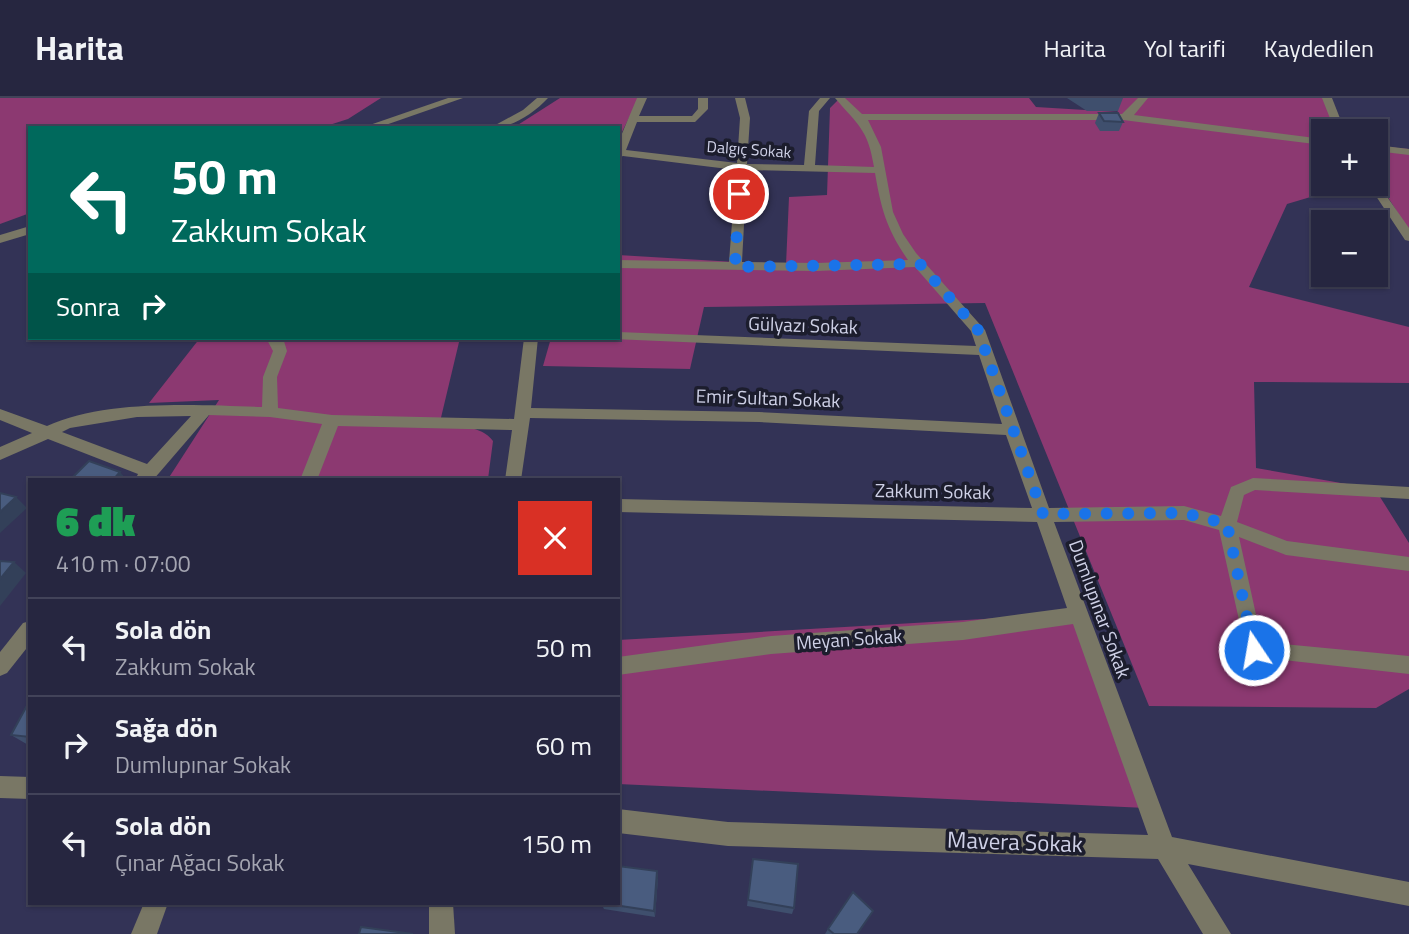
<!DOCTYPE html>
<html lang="tr">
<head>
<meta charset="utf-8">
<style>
	:root { --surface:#262640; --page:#32324b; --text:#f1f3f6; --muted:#a4a5b1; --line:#424359 }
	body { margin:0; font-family:"Titillium Web",sans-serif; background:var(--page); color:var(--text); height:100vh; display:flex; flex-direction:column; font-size:26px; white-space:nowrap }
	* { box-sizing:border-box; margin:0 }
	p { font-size:23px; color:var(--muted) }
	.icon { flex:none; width:38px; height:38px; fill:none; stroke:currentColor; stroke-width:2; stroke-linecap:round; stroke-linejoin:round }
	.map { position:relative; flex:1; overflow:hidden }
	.panel { position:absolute; left:28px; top:380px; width:592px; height:427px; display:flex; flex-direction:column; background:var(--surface); border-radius:0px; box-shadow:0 2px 5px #0004,0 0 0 2px var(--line) }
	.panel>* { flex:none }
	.guide { position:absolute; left:28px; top:28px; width:592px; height:214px; border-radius:0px; box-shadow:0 2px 5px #0004,0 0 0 2px var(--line); background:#00695c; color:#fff; overflow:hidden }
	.tools { position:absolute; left:1311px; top:21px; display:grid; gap:14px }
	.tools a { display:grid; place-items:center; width:77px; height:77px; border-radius:0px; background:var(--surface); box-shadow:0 2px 5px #0004,0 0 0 2px var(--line); font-size:35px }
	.pin { position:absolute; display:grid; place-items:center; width:60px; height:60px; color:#fff; margin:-30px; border:4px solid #fff; border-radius:50%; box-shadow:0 2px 7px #0007 }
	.me { position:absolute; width:77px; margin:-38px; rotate:348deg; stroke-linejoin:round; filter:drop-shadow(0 0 5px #0008) }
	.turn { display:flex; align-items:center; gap:24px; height:147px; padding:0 28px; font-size:32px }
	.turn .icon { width:91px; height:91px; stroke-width:2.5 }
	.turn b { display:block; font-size:49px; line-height:60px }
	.then { display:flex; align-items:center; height:66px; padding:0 28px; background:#0003; gap:14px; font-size:26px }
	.round { display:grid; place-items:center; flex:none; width:74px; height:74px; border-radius:0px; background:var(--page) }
	.head { display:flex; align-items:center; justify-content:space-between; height:119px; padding:0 28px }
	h1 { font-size:42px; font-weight:800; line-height:52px; color:#1e9e55 }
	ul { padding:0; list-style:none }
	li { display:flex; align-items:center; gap:21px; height:98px; padding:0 28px; border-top:2px solid var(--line) }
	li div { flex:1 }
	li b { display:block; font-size:26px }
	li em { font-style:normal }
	header { display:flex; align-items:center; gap:42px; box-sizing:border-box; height:98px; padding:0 35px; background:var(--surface); border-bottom:2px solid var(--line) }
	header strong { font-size:33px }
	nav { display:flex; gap:38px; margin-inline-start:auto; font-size:24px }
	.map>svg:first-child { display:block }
</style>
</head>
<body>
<header>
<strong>Harita</strong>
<nav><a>Harita</a><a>Yol tarifi</a><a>Kaydedilen</a></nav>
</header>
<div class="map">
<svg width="1409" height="836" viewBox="0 0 1409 836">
	<rect width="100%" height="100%" fill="#333356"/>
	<!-- green -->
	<g fill="#8c3971">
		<path d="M0,0H381L348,21L320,30H30V115L0,126Z"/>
		<path d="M560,0H639L618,42V30H513Z"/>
		<path d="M840,0H1029L1036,9L1118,14L1108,0H1323L1337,33H1323V86H1364L1371,100L1324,95L1287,106L1249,189L1409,229V285L1254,284L1256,370L1375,391L1409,445V591L1376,610L1149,608L985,205L704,209L690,271L543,268L551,240H618V157L786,167L789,99L827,97L830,10Z"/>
		<path d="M1376,48L1409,51V133L1376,80Z"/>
		<path d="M200,240H460L439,328C459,330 480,326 493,343L488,381H168L219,302L149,305Z"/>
		<path d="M1072,516L1146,710L618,686V542Z"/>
	</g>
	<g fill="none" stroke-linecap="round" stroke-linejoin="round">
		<!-- minor -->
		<g fill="#797765" fill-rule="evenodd">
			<path d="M448,0H463L377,30H361Z"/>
			<path d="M537,0H548C533,16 512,30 490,30L523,12Z"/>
			<path d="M637,0H647L639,18H692L698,11V0H708V11L695,24H637L626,52L737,65L740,20L735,0H745L750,20L747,66L804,67L809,13L820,0H830L819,13L815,67L874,69C868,31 858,27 835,0H845L862,16H1122L1138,0H1148L1134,17L1323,41V47L1123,22H868L881,49L893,114L903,136L916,155L985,232L1049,410L1184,408L1221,418L1231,389L1253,380L1409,389V401L1255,392L1244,397L1237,424L1287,443L1409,459V473L1286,457L1239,439L1262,544L1409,558V576L1247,558L1219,432L1184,422L1054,424L1172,739L1409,784V808L1188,766L1231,836H1203L1158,761L728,748L618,735V711L728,724L1148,737L1073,526L963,542L771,556L618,577V559L771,538L963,524L1067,510L1037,424L618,414V401L1032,410L1006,337L759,324L530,320L521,382H505L512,332L338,328L317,382H300L322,326L270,319L209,317L153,382H135L138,376L48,341L0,362V349L32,335L0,322V311L47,328C106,301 198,307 262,309L263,279L273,253L266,240H283L287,253L277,279L278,310L332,317L514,321L524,240H538L531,310L759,314L1002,326L979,257L613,241L618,240V234L976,248L971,233L915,169L816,173L618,170V162L729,164L736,72L623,58L618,60V45ZM747,72L875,75C881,111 887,132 908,162L816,165L742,164ZM191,318L147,366L62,334L70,330L137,319Z"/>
			<path d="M1322,0H1332L1345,33H1335Z"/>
			<path d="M1376,47L1409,51V57L1376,53Z"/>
			<path d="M1376,83L1409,130V143L1405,142L1368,86H1376Z"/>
			<path d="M30,128V136L0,145V137Z"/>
			<path d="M30,523V546L7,575L0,578V554L23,525Z"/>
			<path d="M0,678L30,679V701L0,700Z"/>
			<path d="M144,805H168L157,836H131Z"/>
			<path d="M429,805H453L455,836H429Z"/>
		</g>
	</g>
	<!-- wall -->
	<g fill="#3f4f6d">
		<path d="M1067,0H1123L1118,13H1087Z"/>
		<path d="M1099,15L1123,24L1119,33H1100L1095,25Z"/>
		<path d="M30,602V648L11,637Z"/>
		<path d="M753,761L794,810L792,816L747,808Z"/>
		<path d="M657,773L658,780L655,819L604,811L601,805Z"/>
		<path d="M828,831L857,836H825Z"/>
	</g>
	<!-- shaded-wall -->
	<g fill="#334059">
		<path d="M120,374L127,382H113Z"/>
		<path d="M16,399L27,410L0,435V414Z"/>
		<path d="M14,464L26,475L0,508V481Z"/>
		<path d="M657,773L658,780L655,819L654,813Z"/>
	</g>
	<!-- building -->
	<g fill="#495c7f" stroke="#334059" stroke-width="2">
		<path d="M1099,15H1118L1123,24L1104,23Z"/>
		<path d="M89,363L120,374L113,382H70Z"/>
		<path d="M0,395L16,399L0,414Z"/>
		<path d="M0,463L14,464L0,481Z"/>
		<path d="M30,602V639L11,637Z"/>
		<path d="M753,761L798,766L794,810L748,802Z"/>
		<path d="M618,768L657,773L654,813L601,805H618Z"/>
		<path d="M853,794L873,813L857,836H834L828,831Z"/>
		<path d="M361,829L413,836H359Z"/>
	</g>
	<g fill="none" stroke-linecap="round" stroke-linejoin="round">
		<!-- route -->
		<path stroke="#1a73e8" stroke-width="12" stroke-dasharray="0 21.6" d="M739,96L735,169L920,166L978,232L1043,416L1184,415L1227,426L1254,552"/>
	</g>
	<g text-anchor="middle" stroke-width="7" stroke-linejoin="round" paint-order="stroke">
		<!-- far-street labels -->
		<g font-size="16" fill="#ced0e6" stroke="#1c1d2d">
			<text transform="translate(749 51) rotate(4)" y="6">Dalgıç Sokak</text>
		</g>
		<!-- street labels -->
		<g font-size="19" fill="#ced0e6" stroke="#1c1d2d">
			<text transform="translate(803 227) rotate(2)" y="7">Gülyazı Sokak</text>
			<text transform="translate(768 300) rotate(2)" y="7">Emir Sultan Sokak</text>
			<text transform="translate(933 393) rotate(1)" y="7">Zakkum Sokak</text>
			<text transform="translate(1100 511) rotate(70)" y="7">Dumlupınar Sokak</text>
			<text transform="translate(849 541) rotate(-4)" y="7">Meyan Sokak</text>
		</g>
		<!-- near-street labels -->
		<g font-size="23" fill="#ced0e6" stroke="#1c1d2d">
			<text transform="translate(1015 744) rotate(2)" y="8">Mavera Sokak</text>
		</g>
	</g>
</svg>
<div class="tools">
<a>+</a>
<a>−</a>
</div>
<div class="pin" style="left:739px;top:96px;background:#d93025"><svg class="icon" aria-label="arrive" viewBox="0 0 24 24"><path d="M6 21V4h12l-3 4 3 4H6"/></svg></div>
<svg class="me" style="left:1254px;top:552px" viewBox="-20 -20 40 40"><circle r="17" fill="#1a73e8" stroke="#fff" stroke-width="3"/><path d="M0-11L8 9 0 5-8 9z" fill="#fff"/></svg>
<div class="guide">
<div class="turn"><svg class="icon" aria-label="left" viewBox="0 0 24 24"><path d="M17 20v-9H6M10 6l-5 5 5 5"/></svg><div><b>50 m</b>Zakkum Sokak</div></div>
<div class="then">Sonra<svg class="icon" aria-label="right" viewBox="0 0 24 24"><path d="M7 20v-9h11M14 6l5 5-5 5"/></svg></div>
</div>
<section class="panel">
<div class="head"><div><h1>6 dk</h1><p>410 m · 07:00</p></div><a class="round" style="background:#d93025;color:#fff"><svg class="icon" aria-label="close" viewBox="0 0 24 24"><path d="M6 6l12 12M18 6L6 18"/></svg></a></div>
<ul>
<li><svg class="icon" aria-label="left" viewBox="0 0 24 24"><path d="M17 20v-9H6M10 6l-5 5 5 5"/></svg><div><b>Sola dön</b><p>Zakkum Sokak</p></div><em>50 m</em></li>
<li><svg class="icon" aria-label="right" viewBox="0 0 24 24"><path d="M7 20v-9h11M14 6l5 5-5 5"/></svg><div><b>Sağa dön</b><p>Dumlupınar Sokak</p></div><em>60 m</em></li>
<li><svg class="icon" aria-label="left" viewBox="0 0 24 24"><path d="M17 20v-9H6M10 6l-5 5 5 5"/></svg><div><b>Sola dön</b><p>Çınar Ağacı Sokak</p></div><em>150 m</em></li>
</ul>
</section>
</div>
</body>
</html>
